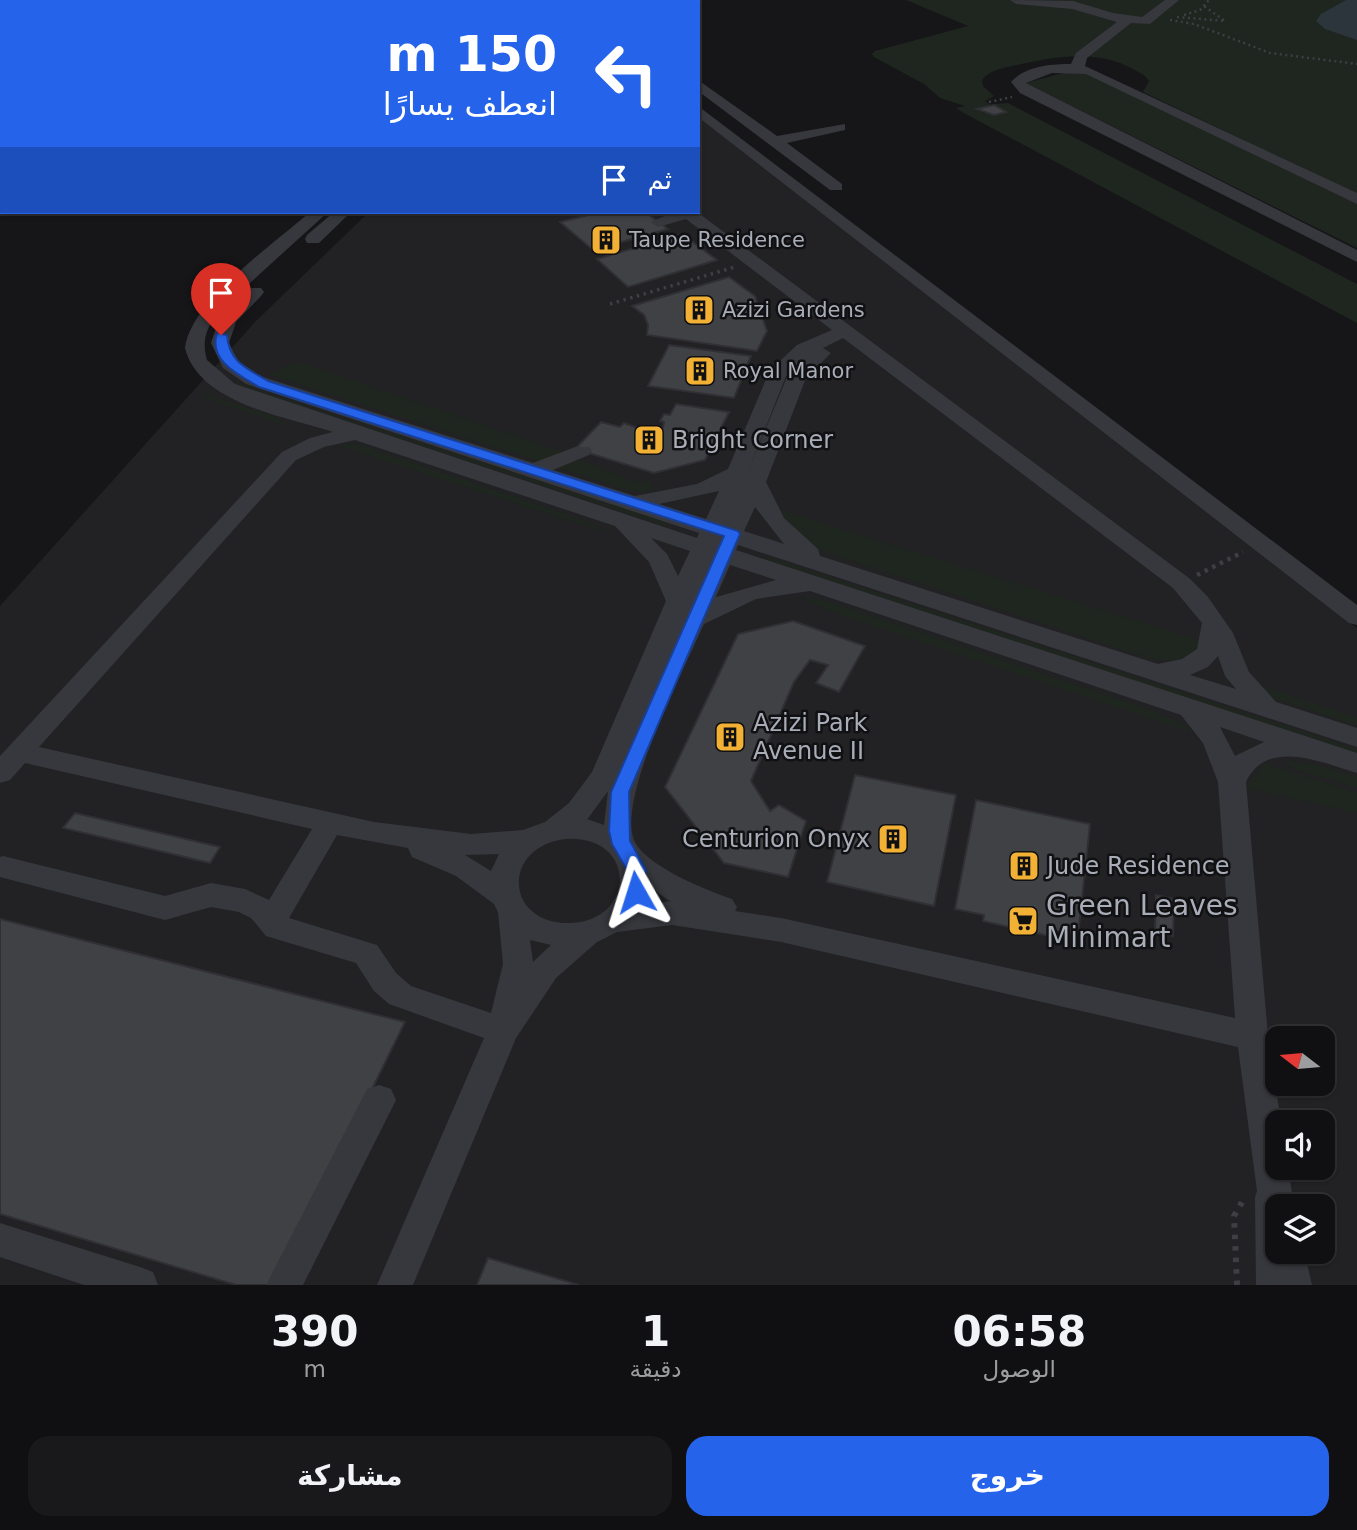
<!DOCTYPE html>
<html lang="ar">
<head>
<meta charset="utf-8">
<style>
	:root { --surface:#101012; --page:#19191b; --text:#f1f3f6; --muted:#9c9d9f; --line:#303032; --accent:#2563eb }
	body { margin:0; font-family:"DejaVu Sans",Vazirmatn,sans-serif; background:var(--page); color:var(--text); direction:rtl; height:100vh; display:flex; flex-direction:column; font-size:26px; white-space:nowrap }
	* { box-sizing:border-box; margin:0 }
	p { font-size:23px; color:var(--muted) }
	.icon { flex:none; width:38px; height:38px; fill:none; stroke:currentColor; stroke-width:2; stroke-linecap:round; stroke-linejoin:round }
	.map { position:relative; height:1285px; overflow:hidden; direction:ltr }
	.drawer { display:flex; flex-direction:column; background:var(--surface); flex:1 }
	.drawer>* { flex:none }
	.hud { position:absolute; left:0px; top:0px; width:700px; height:214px; box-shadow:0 2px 5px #0004,0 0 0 2px var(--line); direction:rtl; background:#2563eb; color:#fff; overflow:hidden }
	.needle { width:46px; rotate:286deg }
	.fabs { position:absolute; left:1265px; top:1026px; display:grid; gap:14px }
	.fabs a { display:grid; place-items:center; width:70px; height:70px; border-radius:14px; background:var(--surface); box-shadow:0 2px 5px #0004,0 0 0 2px var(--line); font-size:35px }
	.pin { position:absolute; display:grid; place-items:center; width:60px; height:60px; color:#fff; margin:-72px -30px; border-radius:50% 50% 50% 0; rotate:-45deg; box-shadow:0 0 7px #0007 }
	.pin .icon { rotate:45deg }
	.me { position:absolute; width:77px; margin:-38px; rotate:354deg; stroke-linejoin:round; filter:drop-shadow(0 0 5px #0008) }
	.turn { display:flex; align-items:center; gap:24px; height:147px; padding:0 28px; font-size:32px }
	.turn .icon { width:91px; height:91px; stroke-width:2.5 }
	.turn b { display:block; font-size:49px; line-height:60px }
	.then { display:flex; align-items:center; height:66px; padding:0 28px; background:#0003; gap:14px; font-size:26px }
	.eta { display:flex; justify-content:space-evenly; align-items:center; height:119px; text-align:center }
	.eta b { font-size:42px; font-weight:700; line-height:49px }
	.action { display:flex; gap:14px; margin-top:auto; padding:14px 28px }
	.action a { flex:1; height:80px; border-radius:21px; background:var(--accent); color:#fff; font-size:28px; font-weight:700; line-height:80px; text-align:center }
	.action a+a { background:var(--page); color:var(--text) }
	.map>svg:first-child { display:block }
</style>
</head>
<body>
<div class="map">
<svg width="1357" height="1285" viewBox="0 0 1357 1285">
	<rect width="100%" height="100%" fill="#161618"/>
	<!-- built -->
	<path fill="#222225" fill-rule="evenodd" d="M698,116L1357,628V1285H0V606L256,321L369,212H698ZM1278,1038H1323V1083H1278ZM1278,1122H1323V1167H1278ZM1278,1206H1323V1251H1278Z"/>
	<!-- green -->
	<g fill="#1e261f">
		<path d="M906,0H1357V194L1143,92L1149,81L1145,76C1104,48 1062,55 1017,65C1005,68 990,69 982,80L983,86L994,96L985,101L992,106L978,110L984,113L989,112L994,104L1008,103L1357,284V323L962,112L956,108L965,106L940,98L924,84L874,57L872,54L875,51L968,26Z"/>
		<path d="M1078,69L1357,202V248L1026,83Z"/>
		<path d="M298,362L567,453L541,462L270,375L282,367Z"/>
		<path d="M237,382L252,388L668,523L666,526L230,383Z"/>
		<path d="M205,394L273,416L288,426L200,397Z"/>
		<path d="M342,443L360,445L583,520L616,536L343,447Z"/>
		<path d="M577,459L636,482L651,481L653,493L628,490L555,467Z"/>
		<path d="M777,509L1205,642C1194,663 1170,663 1148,658L824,552L802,540Z"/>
		<path d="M769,557L1357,749V754L767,560Z"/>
		<path d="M798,596L833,603L1149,709L1189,728L1187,731L837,614Z"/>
		<path d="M1261,686L1357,718V726L1271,697Z"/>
		<path d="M1283,760L1313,764L1357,777V788L1294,769Z"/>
		<path d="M1265,763L1357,793V813L1245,788Z"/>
	</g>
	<!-- water -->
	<path fill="#2c353c" d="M1346,0H1357V40L1325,29L1316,21L1321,14Z"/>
	<!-- building -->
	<g fill="#404145" stroke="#303034" stroke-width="2">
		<path d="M994,105L1006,112L994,115L977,109Z"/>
		<path d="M600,212H645L668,229L593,250L560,222Z"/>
		<path d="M682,234L717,260L628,287L597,259Z"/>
		<path d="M729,277L755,296L767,331L757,351L647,335L648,325L644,315L632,306Z"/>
		<path d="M669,345L751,356L734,398L648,386Z"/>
		<path d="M676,404L729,412L705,460L654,473L575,449L601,422L620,427L624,423L646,431L663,427L664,422L660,421L664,414L670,415Z"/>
		<path d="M793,621L865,646L839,692L816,683L828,665L810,660L794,682L751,781L770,811L779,805L806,821L788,877L724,863L665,787L738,634Z"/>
		<path d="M855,775L956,795L934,906L827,882Z"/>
		<path d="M976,800L1090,824L1078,936L1050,930L1049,936L983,921L984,915L955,909Z"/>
		<path d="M75,813L220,847L210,863L63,828Z"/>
		<path d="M1156,895L1174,899L1173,936L1155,932Z"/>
		<path d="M0,919L405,1022L276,1285H236L0,1214Z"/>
		<path d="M488,1258L579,1285H477Z"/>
	</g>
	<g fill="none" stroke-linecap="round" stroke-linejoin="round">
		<!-- path-far3 -->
		<g stroke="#3d3f44" stroke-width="2.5" stroke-dasharray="2 3.5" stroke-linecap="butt">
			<path d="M1184,15L1200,10L1209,0"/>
			<path d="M1177,17L1225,21L1204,6"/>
			<path d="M1170,20L1194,24L1270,53L1357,64"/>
			<path d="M989,102L1012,97"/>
		</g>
		<!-- path-far2 -->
		<path stroke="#3d3f44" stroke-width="3.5" stroke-dasharray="2.5 4.5" stroke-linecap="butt" d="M610,304L735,267"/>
		<!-- path-far1 -->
		<path stroke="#3d3f44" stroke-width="4.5" stroke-dasharray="3.5 5" stroke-linecap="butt" d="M1197,575L1243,552"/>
		<!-- path -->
		<path stroke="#3d3f44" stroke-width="6" stroke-dasharray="4.5 7" stroke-linecap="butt" d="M1237,1285L1234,1216L1245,1197"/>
		<!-- minor -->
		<g fill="#37383d" fill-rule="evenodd">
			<path d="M550,0H563L549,2Z"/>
			<path d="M577,0H590L591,2H578Z"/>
			<path d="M1010,0L1073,1L1113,13L1142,17L1165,0H1179L1150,24L1131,23L1087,58L1085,66L1357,193V204L1086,74L1052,73L1026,83L1357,250V262L1020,93L1011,82C1025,66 1051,64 1071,64L1076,53L1117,22L1072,9L1016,4Z"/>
			<path d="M698,80L777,136L845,124V130L787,143L842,184V190H830L698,91Z"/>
			<path d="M698,106L1357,605V625L1349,623L698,117Z"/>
			<path d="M310,212H328L219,311C207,327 201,340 207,360L235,384L697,538L699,533L246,384L223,368L211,343L220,316L249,288H261L264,292L261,296L236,322L229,343L238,361L260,376L533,463L575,447H589L592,451L589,455L553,470L635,496L697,484L728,469L770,370L797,345L832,330L686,219L658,227L650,222L675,212H697L1189,578L1208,597L1233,633L1249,672L1276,702L1357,728V747L738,545L736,550L1357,753V773C1323,763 1267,737 1246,782L1268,1036L1281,1122H1278V1167H1288L1294,1206H1278V1251H1304L1312,1285H1256L1255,1197L1257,1191L1238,1047L781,942L672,925L617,932L597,942L556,978L516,1038L413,1285H377L484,1038L389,1004L374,991L356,963L266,936L251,918L239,912L211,907L165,920L0,877V857L3,856L165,896L211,883L245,889L269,900L312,829L25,763L10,780L0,783V756L282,452L310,438L333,432C286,417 198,403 185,348C190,302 275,243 310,212ZM843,338L1173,588L1202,623L1197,649L1182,659L1158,664L820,556L818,549L784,518L766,482L806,378L831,353L823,348ZM792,371L787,377L748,472L786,376ZM355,440L615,526L649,562L666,601L592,772L569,803L545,822L523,830L471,834L374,822L39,747L296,460L324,447ZM719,491L706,519L659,504ZM755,507L784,544L744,531ZM651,538L690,551L678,576L667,554ZM730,565L776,580L716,597ZM810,591L1181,715L1203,743L1218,782L1235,1018L781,918L735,911L737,907L732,899C706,890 651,868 636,844C612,806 686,665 704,624L756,599ZM1218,656L1225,676L1236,689L1190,675L1208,667ZM1220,727L1264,742L1235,756ZM608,791L604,825L587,819L589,817ZM337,835L408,848L412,857L456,876L494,904L498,912L503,964L491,1013L411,986L396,973L377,945L289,918ZM565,839C638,834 636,921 571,923C504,925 501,847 565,839ZM499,854L491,871L465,855ZM649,886L668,900L671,901L643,905ZM530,940L551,945L533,962Z"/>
			<path d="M334,212H351L319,243H307L305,239L307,235Z"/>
			<path d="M379,1085L391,1089L396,1100L303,1285H266L367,1089Z"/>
			<path d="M0,1223L140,1267L153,1272L158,1285H84L0,1257Z"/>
		</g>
	</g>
	<!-- route -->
	<path fill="#2563eb" stroke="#184099" stroke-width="2" d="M217,333L227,335C229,362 246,368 268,381L738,531L740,534L629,792L630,841L646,870L642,897H629L626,892L627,870L612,844L609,831L611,792L724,536L259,387C239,375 208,361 217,333Z"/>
	<!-- icons -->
	<defs>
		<g id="building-square" transform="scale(1.575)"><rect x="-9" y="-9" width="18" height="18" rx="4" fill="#f2b134" stroke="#111113"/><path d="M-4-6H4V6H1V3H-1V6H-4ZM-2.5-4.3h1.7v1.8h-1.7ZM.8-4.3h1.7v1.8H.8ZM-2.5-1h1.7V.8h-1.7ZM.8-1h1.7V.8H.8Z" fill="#111"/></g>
		<g id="supermarket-square" transform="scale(1.575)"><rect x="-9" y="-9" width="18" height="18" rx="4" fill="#f2b134" stroke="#111113"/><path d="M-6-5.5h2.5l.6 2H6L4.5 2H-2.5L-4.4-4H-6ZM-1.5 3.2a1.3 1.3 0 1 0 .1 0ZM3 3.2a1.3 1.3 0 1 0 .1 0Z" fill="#111"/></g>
	</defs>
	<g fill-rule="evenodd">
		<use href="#building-square" x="606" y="240"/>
		<use href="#building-square" x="699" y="310"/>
		<use href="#building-square" x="700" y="371"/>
		<use href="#building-square" x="649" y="440"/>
		<use href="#building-square" x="730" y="737"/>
		<use href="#building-square" x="893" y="839"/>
		<use href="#building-square" x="1024" y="866"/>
		<use href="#supermarket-square" x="1023" y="921"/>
	</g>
	<g text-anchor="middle" stroke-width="5" stroke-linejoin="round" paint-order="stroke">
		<!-- far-poi labels -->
		<g font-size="21" fill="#a8adb8" stroke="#111113" text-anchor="start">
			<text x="629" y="247">Taupe Residence</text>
			<text x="722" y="317">Azizi Gardens</text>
			<text x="723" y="378">Royal Manor</text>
		</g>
		<!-- poi labels -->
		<g font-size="24" fill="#a8adb8" stroke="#111113" text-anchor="start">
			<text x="672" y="448">Bright Corner</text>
			<text x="753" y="731">Azizi Park<tspan x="753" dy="28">Avenue II</tspan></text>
			<text x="870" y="847" text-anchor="end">Centurion Onyx</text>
			<text x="1047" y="874">Jude Residence</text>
		</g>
		<!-- near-poi labels -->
		<g font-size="28" fill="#a8adb8" stroke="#111113" text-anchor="start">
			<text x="1046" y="915">Green Leaves<tspan x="1046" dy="32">Minimart</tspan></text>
		</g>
	</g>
</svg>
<div class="fabs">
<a><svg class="needle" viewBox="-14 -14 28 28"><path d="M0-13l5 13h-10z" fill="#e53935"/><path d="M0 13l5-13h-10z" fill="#9c9d9f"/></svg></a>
<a><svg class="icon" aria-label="sound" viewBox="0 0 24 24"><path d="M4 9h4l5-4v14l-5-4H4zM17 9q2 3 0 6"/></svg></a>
<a><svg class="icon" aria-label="layers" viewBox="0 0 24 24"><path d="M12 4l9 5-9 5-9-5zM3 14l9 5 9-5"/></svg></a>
</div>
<div class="pin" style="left:221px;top:335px;background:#d93025"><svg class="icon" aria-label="arrive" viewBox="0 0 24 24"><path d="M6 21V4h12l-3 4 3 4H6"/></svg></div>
<svg class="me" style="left:636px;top:892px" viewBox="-20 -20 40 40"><path d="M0-17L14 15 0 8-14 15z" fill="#2563eb" stroke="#fff" stroke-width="4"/></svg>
<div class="hud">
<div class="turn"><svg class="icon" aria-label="left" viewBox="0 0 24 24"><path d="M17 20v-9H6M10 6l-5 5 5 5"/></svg><div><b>150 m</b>انعطف يسارًا</div></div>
<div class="then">ثم<svg class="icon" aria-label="arrive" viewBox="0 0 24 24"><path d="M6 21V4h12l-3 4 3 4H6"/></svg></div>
</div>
</div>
<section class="drawer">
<div class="eta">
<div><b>06:58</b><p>الوصول</p></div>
<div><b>1</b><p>دقيقة</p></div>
<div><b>390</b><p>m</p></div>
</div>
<div class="action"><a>خروج</a><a>مشاركة</a></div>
</section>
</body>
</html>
